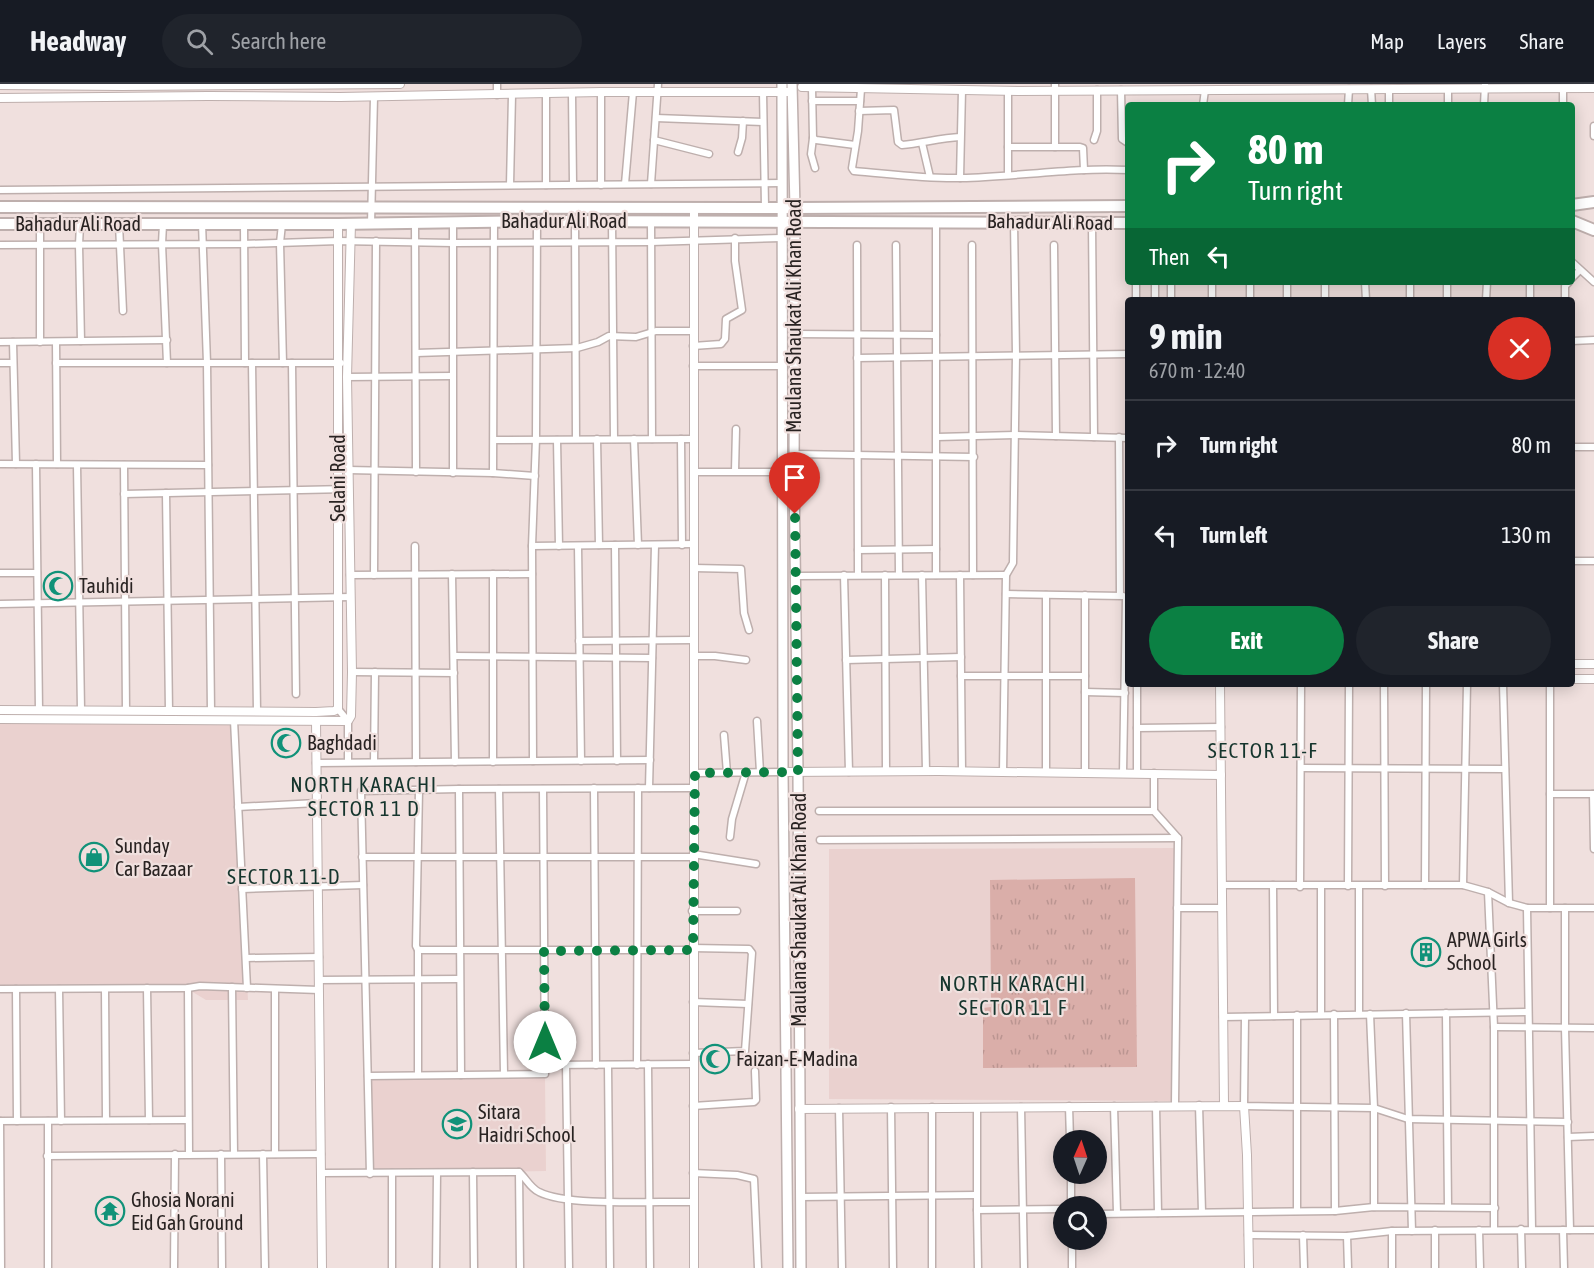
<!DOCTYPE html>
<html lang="en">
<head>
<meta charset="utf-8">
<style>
	:root { --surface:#171b24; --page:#20242c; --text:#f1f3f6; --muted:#9ea1a6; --line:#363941; --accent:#0b8043 }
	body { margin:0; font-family:"Asap Condensed",sans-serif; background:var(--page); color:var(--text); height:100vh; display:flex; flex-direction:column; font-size:22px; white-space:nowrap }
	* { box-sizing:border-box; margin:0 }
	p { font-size:20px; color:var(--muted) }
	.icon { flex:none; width:33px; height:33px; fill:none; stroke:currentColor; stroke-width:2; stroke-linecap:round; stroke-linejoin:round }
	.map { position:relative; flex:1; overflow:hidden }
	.panel { position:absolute; left:1125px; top:213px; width:450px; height:390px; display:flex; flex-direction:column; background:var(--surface); border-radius:6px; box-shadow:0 3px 15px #0003 }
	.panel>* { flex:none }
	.hud { position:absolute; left:1125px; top:18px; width:450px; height:183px; border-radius:6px; box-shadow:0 3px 15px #0003; background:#0b8043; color:#fff; overflow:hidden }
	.needle { width:39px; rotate:3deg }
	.controls { position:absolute; left:1053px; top:1046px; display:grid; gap:12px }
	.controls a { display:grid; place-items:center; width:54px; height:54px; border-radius:50%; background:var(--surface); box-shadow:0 3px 15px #0003; font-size:30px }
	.pin { position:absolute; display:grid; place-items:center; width:51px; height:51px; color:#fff; margin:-62px -26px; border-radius:50% 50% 50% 0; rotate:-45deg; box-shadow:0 0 6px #0007 }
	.pin .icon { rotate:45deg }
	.me { position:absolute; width:66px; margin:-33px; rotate:0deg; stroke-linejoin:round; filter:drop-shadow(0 0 4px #0008) }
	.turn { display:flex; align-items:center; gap:21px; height:126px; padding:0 24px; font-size:27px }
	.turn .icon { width:78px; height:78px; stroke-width:2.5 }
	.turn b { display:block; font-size:42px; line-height:51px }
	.then { display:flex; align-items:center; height:57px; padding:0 24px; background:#0003; gap:12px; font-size:22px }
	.round { display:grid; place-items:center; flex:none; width:63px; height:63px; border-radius:32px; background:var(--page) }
	.summary { display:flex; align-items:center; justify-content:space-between; height:102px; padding:0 24px }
	h1 { font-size:36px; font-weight:700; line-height:45px }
	.action { display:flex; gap:12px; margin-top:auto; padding:12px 24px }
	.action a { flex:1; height:69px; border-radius:36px; background:var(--accent); color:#fff; font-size:24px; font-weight:700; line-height:69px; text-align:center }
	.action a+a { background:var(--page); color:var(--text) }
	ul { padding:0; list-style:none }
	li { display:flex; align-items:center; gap:18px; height:90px; padding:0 24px; border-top:2px solid var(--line) }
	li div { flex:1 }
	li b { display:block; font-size:22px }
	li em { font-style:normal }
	header { display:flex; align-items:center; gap:36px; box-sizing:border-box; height:84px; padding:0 30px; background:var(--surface); border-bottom:2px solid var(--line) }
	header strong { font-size:28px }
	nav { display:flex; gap:33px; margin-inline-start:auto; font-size:21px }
	.search { width:420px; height:54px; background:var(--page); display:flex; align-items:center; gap:15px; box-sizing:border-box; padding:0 21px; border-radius:33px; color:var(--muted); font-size:22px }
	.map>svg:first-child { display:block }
</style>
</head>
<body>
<header>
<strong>Headway</strong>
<div class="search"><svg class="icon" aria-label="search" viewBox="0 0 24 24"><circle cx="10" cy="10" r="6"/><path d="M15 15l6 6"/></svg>Search here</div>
<nav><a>Map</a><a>Layers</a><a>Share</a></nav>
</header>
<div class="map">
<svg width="1594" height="1184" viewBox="0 0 1594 1184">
	<defs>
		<pattern id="park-tufts" width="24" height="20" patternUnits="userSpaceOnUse" patternTransform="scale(1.5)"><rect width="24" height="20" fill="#daaea9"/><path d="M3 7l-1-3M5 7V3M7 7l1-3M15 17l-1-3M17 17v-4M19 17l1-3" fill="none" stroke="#bb9591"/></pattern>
	</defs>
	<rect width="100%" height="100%" fill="#f0e0de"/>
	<!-- built -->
	<g fill="#ead1cf">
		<path d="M0,635L233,636L248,916H206L186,904L0,905Z"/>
		<path d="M1178,764L1175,1017L829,1015V765Z"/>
		<path d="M545,990L546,1087L370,1090L368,992Z"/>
	</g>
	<!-- park -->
	<path fill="url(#park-tufts)" d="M1135,794L1137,983L983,984V924L991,923L990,796Z"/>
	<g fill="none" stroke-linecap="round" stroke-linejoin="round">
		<!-- minor casing -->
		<g stroke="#beafad" stroke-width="9">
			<g id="minor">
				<path d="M1055,0V63"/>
				<path d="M812,4L813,54L816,56L855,61"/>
				<path d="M1563,4V21"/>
				<path d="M861,5L858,47L852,84L854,87C890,90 925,95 961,94C1017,93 1072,83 1128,86"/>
				<path d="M1371,5L1372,21"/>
				<path d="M1121,6L1122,55L1128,59"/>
				<path d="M1008,7V91"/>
				<path d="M601,8V101"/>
				<path d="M763,8L765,123"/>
				<path d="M572,10L573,100"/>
				<path d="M497,11V0"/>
				<path d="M546,11V101"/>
				<path d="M812,17H860"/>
				<path d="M1203,21L1205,6"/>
				<path d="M1348,21L1349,5"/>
				<path d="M1389,21V5"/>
				<path d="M1448,21V5"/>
				<path d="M1484,21L1485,0"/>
				<path d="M859,27L894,26L898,58L902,61C922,59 941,54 960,53"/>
				<path d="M656,34L763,38"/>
				<path d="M1594,42V52"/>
				<path d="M813,54L811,70L815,84"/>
				<path d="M654,56L709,70"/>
				<path d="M1094,56L1097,47V6"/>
				<path d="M922,59L930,93"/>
				<path d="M1008,63H1080L1083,64L1084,86"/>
				<path d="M738,68L742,54L743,37"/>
				<path d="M960,94L962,6"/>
				<path d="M625,100L633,8"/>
				<path d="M651,100L658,0"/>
				<path d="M510,101L512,11"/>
				<path d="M0,106L781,99"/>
				<path d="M575,137L576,355"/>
				<path d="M612,137L614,355"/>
				<path d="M651,137L652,355"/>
				<path d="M453,138V389"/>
				<path d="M936,138V491"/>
				<path d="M202,139L207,279L211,627"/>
				<path d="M415,139L416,388"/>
				<path d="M1092,139L1094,353"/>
				<path d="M40,140V258"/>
				<path d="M80,140L79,161L81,257"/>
				<path d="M119,140L123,227"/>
				<path d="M163,140L162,160L167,279"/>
				<path d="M244,140L245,279"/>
				<path d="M282,140L280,159L283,279"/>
				<path d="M371,140L374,13"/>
				<path d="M0,161L243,160L339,157L453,159L651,158L781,154"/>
				<path d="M857,161L858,491"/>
				<path d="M896,161L899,491"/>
				<path d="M972,161L973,491"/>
				<path d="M1054,161L1056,352"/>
				<path d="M1572,178L1594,198"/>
				<path d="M1572,194L1580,186"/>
				<path d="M1136,198V216"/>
				<path d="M1250,198V216"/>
				<path d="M1287,198V216"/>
				<path d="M1365,198L1366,216"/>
				<path d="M1410,198V216"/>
				<path d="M1447,198V216"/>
				<path d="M1155,216V198"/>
				<path d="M1171,216V198"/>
				<path d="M1212,216V198"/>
				<path d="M1325,216V198"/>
				<path d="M1486,216L1487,198"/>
				<path d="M1530,216V198"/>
				<path d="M1565,216V202L1569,198"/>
				<path d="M795,250L936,251"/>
				<path d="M1572,257L1594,256"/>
				<path d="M0,258L167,256"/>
				<path d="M13,258L16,380"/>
				<path d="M56,258L57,380"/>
				<path d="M693,262L721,260L725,255L726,235L742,226L735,177V154"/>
				<path d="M416,269L577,264L598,258L609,252L636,253L656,247H693"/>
				<path d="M857,274L1128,270"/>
				<path d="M0,279H13"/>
				<path d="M56,279H341"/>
				<path d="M252,279L257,627"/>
				<path d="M292,279L296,610"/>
				<path d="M693,282H783"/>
				<path d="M347,293L452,292"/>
				<path d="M937,353L1015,351L1128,354"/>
				<path d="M1119,353L1120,511"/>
				<path d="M597,355L599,461"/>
				<path d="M634,355L638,461"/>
				<path d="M681,355L682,461"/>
				<path d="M494,356L694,355"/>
				<path d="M557,356L559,462"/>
				<path d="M1572,363H1594"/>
				<path d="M795,370L974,373"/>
				<path d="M0,380L208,381"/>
				<path d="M36,380L39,626"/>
				<path d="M77,381L81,626"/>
				<path d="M124,381L126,626"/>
				<path d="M348,386L493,389L535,392"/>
				<path d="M735,387L736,345"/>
				<path d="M694,388H786"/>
				<path d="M493,389L494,137"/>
				<path d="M166,409L169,627"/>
				<path d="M124,410L348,405"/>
				<path d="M615,461L617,677"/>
				<path d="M415,462L416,678"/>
				<path d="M532,462L694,460"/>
				<path d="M578,462L581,677"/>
				<path d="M858,466L936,465"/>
				<path d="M1572,477H1594"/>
				<path d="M694,484L741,485L744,529L749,546"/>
				<path d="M0,489H37"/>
				<path d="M452,490L455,678"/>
				<path d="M493,490V678"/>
				<path d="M350,491L532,490"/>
				<path d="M374,491L376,157"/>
				<path d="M844,491L849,688"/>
				<path d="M885,491L886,687"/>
				<path d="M922,491L926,687"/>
				<path d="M960,491L962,687"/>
				<path d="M796,492L1006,491"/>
				<path d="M1006,510L1123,512"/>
				<path d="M1085,511V688"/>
				<path d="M0,520L350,513"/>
				<path d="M579,557L694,556"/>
				<path d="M454,572L652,574"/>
				<path d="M694,572H715L746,576"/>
				<path d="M846,576L961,573"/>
				<path d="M352,588L454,589"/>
				<path d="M961,592H1085"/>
				<path d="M1384,600L1385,802"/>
				<path d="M1503,600L1509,819"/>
				<path d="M1550,600V824"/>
				<path d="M1085,608L1125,609"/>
				<path d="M338,625L348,637V678"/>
				<path d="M234,636L247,904"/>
				<path d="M757,637L760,688"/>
				<path d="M1137,644L1221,643"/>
				<path d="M724,651L727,689"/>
				<path d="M533,677L532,462L536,355L537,137"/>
				<path d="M374,678L375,588"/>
				<path d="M316,679L650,676"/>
				<path d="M1301,684L1505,685"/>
				<path d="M1003,688L1006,491L1013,479L1016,271L1014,138"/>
				<path d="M1046,688V511"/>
				<path d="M695,689L783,688"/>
				<path d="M1123,689L1126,514"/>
				<path d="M1137,689V600"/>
				<path d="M594,704L596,981"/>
				<path d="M649,704L655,461"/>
				<path d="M459,705L461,991"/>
				<path d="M499,705L504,990"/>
				<path d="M1550,710H1594"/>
				<path d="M1593,710L1594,765"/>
				<path d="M238,723L317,719"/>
				<path d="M819,727H1154L1178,754L1175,1021"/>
				<path d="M1154,727V689"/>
				<path d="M730,753L732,735L746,688"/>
				<path d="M820,756L1178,754"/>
				<path d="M693,770L756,780"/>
				<path d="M362,773H693"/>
				<path d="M1222,801H1463L1488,808L1509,819L1527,824H1594"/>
				<path d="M1273,801L1274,932"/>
				<path d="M1425,801L1426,600"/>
				<path d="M1463,801L1467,600"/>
				<path d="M1348,802L1349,600"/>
				<path d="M1359,802V930"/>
				<path d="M1300,803L1301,600"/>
				<path d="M242,805L363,801"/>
				<path d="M1488,808L1494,943V1145"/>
				<path d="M1177,824H1222"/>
				<path d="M1527,824L1532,1145"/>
				<path d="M1565,824V944L1570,1146"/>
				<path d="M692,827H737"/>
				<path d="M692,864L749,865L752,869L745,967L693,969"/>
				<path d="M418,866H693"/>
				<path d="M246,874L319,873"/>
				<path d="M319,896L459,895"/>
				<path d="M232,903L234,1070"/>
				<path d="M147,904L149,1036"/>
				<path d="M188,904L189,1070"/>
				<path d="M0,905L188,904L200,902L319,906"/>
				<path d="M16,905L17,1037"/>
				<path d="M59,905L61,1037"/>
				<path d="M105,905L106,1036"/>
				<path d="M275,906V1070"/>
				<path d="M693,918L748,920"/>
				<path d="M1406,929L1412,1147"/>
				<path d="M1446,929L1448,1123"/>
				<path d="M1334,930L1335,1127"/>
				<path d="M1370,930L1374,1024V1123"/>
				<path d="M1321,931V803"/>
				<path d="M1223,933L1528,928"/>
				<path d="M1245,933L1244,1022L1374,1024L1408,1035L1568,1038"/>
				<path d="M1494,943L1594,944"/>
				<path d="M648,980L650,1184"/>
				<path d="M545,981L693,980"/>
				<path d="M566,981L569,1184"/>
				<path d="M608,981L610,1184"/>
				<path d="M637,981L638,704"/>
				<path d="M418,991V866L416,862L419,706"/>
				<path d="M368,992L545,990L543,705"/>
				<path d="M1199,1021L1202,1128"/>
				<path d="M693,1022L754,1018L756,1016L755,987"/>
				<path d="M1069,1022L1070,1056"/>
				<path d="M1114,1022L1117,1129"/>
				<path d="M1156,1022L1158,1129"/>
				<path d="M891,1023L893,1184"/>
				<path d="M932,1023V1184"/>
				<path d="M1021,1023L1024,1184"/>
				<path d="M839,1024L842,1184"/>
				<path d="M977,1024V1126L1064,1125"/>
				<path d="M0,1037L188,1036"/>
				<path d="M0,1037L1,1184"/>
				<path d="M1568,1053L1594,1052"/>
				<path d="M221,1070L222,1184"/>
				<path d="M263,1070L265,1184"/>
				<path d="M47,1072L321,1070"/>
				<path d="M473,1088L474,1184"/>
				<path d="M519,1088L520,1184"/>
				<path d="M321,1089L519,1088C526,1094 530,1104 539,1108C568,1123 657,1117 693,1118"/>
				<path d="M392,1089V1184"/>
				<path d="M693,1089L737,1091L754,1095L758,1184"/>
				<path d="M1071,1089V1122"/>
				<path d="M370,1090L361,707L459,705L694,704"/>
				<path d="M800,1113L976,1111"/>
				<path d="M977,1126L978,1184"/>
				<path d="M1297,1127V931"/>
				<path d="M1096,1130L1335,1127L1374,1123L1495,1124"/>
				<path d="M1521,1145L1522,1184"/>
				<path d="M1479,1146L1480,1184"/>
				<path d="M1563,1146L1564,1184"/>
				<path d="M1392,1147V1184"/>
				<path d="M1248,1151L1347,1152L1392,1147L1594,1146"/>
				<path d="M1303,1151L1304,1184"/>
				<path d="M1347,1152L1348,1184"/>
				<path d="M1072,1155V1184"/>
				<path d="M48,1184V1037"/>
				<path d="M174,1184L175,1070"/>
				<path d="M436,1184L437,1089"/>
				<path d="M1435,1184V1146"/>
			</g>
		</g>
		<!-- tertiary casing -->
		<g stroke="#beafad" stroke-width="10">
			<g id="tertiary">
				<path d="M0,1L122,2L400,0"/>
				<path d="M802,3L1018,7L1594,4"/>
				<path d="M0,14L208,12L340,13L601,8H788"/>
				<path d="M1572,580H1594"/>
				<path d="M1572,595H1594"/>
				<path d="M1220,600L1224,1021"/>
				<path d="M0,626L316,628L334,627L338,625V140"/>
				<path d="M0,635L348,637L351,632L352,588L347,293L351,139"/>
				<path d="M316,637L322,1184"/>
				<path d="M783,688L938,687L1221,691"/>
				<path d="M799,1025L1244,1022L1247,1071L1249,1184"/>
				<path d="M694,1184V123"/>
			</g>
		</g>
		<!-- secondary casing -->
		<g stroke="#beafad" stroke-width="12">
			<g id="secondary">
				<path d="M782,0L783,688L788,1184"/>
				<path d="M792,0L795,124L794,388L798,688L801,1184"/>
			</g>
		</g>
		<!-- primary casing -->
		<g stroke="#beafad" stroke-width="14">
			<g id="primary">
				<path d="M1572,121L1594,118"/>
				<path d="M0,123L795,124L1128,122"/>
				<path d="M1572,137L1594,146"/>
				<path d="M0,140H338L537,137L1128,139"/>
			</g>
		</g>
		<!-- minor -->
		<use href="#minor" stroke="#fff" stroke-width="6"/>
		<!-- tertiary -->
		<use href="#tertiary" stroke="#fff" stroke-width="8"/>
		<!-- secondary -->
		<use href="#secondary" stroke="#fff" stroke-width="9"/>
		<!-- primary -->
		<use href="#primary" stroke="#fff" stroke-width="10"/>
	</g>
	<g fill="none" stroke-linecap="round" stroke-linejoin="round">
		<!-- route -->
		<path stroke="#0b8043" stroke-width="10" stroke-dasharray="0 18" d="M545,958L544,867L693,866L695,689L798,688L795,430"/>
	</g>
	<!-- icons -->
	<defs>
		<g id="mosque-ring" transform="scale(1.5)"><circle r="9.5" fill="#f0e0de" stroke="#119279" stroke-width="1.5"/><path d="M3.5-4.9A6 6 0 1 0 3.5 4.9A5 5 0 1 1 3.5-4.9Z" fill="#119279"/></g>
		<g id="shop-ring" transform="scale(1.5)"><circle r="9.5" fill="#f0e0de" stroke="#119279" stroke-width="1.5"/><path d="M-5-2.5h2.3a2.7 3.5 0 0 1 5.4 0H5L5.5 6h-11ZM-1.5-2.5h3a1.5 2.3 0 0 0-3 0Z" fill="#119279"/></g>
		<g id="building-ring" transform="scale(1.5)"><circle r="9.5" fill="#f0e0de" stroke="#119279" stroke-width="1.5"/><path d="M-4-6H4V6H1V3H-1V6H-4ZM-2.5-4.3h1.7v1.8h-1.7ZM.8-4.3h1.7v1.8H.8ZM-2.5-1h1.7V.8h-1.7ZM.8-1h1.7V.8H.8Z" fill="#119279"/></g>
		<g id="school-ring" transform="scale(1.5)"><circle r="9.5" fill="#f0e0de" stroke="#119279" stroke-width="1.5"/><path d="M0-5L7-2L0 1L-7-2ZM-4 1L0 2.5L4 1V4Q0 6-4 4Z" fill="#119279"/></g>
		<g id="temple-ring" transform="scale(1.5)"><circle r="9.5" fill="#f0e0de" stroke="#119279" stroke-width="1.5"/><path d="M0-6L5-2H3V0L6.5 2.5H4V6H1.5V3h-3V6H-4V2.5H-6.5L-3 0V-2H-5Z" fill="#119279"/></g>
	</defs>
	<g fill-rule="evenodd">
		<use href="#mosque-ring" x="58" y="502"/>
		<use href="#mosque-ring" x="286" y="659"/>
		<use href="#shop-ring" x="94" y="773"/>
		<use href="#building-ring" x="1426" y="868"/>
		<use href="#mosque-ring" x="715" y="975"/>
		<use href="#school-ring" x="457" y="1040"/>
		<use href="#temple-ring" x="110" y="1127"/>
	</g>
	<g text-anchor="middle" stroke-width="4.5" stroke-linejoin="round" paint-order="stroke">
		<!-- street labels -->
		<g font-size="20" fill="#292322" stroke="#f0e0de">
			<text x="564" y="144">Bahadur Ali Road</text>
			<text transform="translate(1050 138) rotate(1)" y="7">Bahadur Ali Road</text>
			<text x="78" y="147">Bahadur Ali Road</text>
			<text transform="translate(794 232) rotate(-90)" y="7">Maulana Shaukat Ali Khan Road</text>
			<text transform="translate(338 394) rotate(-90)" y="7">Selani Road</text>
			<text transform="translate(799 826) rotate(-90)" y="7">Maulana Shaukat Ali Khan Road</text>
		</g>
		<!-- poi labels -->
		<g font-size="20" fill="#292322" stroke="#f0e0de" text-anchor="start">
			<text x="79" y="509">Tauhidi</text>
			<text x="307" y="666">Baghdadi</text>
			<text x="115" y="769">Sunday<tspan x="115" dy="23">Car Bazaar</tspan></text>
			<text x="1447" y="863">APWA Girls<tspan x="1447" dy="23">School</tspan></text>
			<text x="736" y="982">Faizan-E-Madina</text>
			<text x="478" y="1035">Sitara<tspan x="478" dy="23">Haidri School</tspan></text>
			<text x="131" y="1123">Ghosia Norani<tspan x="131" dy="23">Eid Gah Ground</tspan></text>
		</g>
		<!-- neighbourhood labels -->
		<g font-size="21" letter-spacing="1.5" fill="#15352d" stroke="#f0e0de">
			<text x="1263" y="674">SECTOR 11-F</text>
			<text x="364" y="708">NORTH KARACHI<tspan x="364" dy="24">SECTOR 11 D</tspan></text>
			<text x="284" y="800">SECTOR 11-D</text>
			<text x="1013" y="907">NORTH KARACHI<tspan x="1013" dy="24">SECTOR 11 F</tspan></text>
		</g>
	</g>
</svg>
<div class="controls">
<a><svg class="needle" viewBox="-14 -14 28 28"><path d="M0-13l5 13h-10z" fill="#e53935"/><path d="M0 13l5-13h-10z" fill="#9ea1a6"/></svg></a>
<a><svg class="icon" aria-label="search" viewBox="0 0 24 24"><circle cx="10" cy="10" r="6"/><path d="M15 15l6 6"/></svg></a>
</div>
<div class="pin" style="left:795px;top:430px;background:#d93025"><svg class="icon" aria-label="arrive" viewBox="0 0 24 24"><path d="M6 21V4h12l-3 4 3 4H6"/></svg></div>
<svg class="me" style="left:545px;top:958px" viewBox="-20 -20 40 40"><circle r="19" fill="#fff"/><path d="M0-13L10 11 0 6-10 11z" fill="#0b8043"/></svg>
<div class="hud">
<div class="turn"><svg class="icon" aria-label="right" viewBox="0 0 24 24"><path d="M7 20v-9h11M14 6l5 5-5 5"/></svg><div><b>80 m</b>Turn right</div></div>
<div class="then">Then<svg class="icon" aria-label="left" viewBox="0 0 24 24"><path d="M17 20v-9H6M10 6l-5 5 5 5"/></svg></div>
</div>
<section class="panel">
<div class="summary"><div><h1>9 min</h1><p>670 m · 12:40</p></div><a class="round" style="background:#d93025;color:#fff"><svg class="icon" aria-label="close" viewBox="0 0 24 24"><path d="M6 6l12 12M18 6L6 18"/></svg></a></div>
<ul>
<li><svg class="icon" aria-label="right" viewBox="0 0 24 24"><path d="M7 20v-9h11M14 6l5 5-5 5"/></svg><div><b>Turn right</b></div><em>80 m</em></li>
<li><svg class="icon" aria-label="left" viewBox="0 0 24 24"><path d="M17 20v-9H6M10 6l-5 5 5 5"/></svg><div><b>Turn left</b></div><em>130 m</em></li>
</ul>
<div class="action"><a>Exit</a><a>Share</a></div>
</section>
</div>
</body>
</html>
